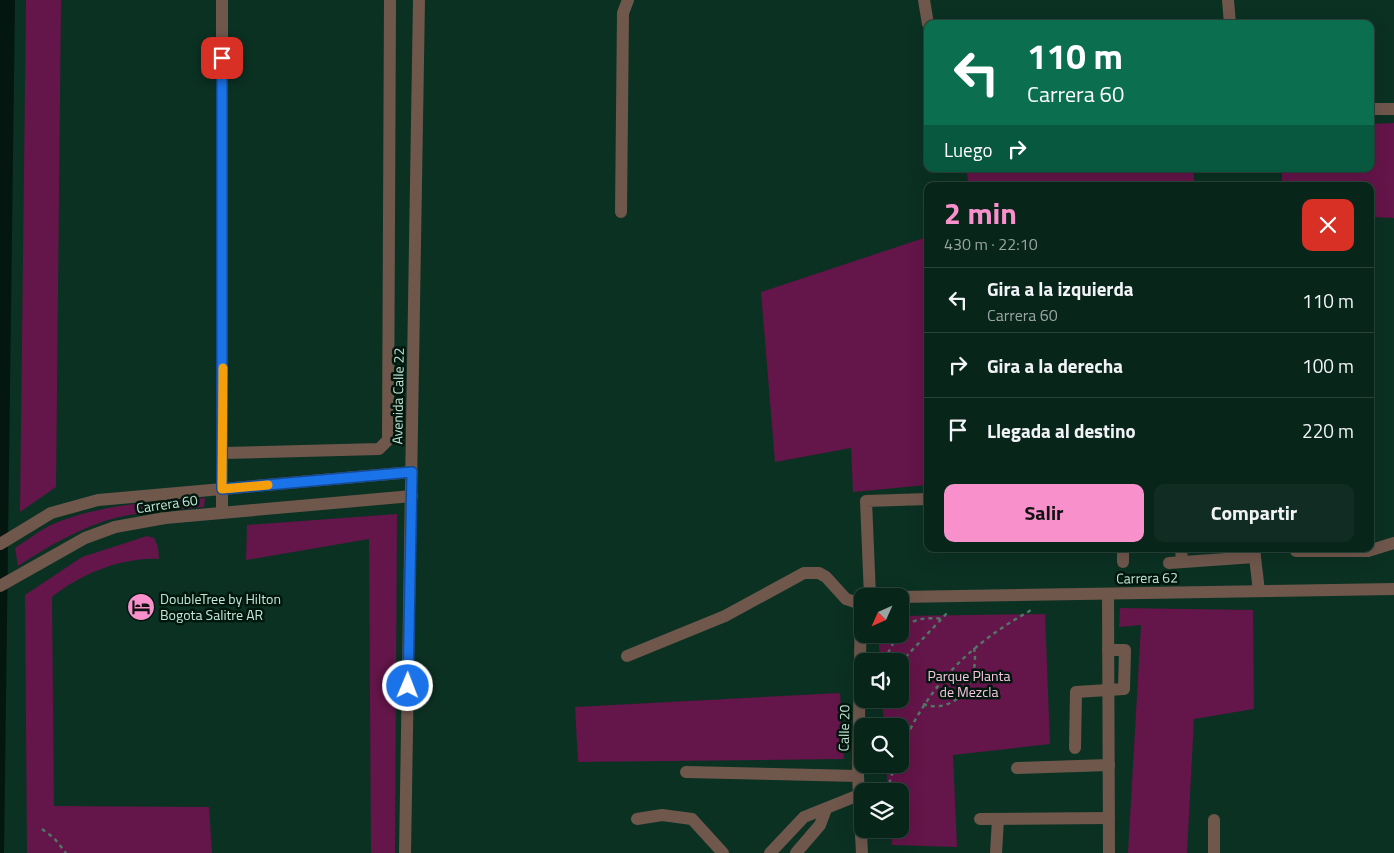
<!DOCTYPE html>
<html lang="es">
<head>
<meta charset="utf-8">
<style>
	:root { --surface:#08251a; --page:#112d23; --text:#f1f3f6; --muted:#98a5a2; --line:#294239; --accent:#f890cc }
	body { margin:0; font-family:"Titillium Web",sans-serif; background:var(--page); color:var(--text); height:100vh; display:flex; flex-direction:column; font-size:19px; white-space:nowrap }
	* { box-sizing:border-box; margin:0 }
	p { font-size:16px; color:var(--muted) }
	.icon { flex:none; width:28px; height:28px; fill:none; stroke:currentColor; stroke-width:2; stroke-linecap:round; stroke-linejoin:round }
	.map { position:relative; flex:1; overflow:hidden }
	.panel { position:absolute; left:924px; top:182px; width:450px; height:370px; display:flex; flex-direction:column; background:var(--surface); border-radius:10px; box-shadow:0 5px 20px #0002,0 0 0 1px var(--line) }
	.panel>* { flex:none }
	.hud { position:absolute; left:924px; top:20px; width:450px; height:152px; border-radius:10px; box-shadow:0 5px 20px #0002,0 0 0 1px var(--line); background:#0b6e4f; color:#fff; overflow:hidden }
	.needle { width:32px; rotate:225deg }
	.tools { position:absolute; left:854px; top:588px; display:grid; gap:10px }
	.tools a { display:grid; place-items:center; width:55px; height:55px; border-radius:10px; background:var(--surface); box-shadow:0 5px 20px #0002,0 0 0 1px var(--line); font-size:25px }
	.pin { position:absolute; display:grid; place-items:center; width:42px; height:42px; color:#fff; margin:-21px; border-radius:10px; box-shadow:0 2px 8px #0006 }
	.me { position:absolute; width:55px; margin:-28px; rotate:1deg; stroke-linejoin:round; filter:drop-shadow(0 0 4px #0008) }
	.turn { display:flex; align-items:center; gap:18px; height:105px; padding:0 20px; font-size:22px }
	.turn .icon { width:65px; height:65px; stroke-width:2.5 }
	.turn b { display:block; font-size:35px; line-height:42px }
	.then { display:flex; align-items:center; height:48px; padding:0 20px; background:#0003; gap:10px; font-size:19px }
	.round { display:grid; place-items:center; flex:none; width:52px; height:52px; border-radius:10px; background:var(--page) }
	.overview { display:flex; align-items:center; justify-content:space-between; height:85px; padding:0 20px }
	h1 { font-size:30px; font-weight:700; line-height:38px; color:var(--accent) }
	.primary-button { display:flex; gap:10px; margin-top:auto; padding:10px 20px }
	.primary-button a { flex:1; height:58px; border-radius:10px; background:var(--accent); color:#111; font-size:20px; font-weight:700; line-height:58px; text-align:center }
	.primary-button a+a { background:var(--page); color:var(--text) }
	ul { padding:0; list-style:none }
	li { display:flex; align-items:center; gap:15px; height:65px; padding:0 20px; border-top:1px solid var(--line) }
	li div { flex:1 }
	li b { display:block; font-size:19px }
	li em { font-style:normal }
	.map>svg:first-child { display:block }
</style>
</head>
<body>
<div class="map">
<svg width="1394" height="853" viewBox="0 0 1394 853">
	<rect width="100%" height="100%" fill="#0b3123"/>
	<!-- green -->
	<g fill="#641549">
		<path d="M26,0H61L56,487L20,512Z"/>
		<path d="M1394,123V218L1370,217V186H1282V169H1370V124Z"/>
		<path d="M966,169H1193L1195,186H969Z"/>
		<path d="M927,237V485L853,492L851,448L775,462L761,292Z"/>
		<path d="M205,498L204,507C176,510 147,511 119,517C82,526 49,546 18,566L15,548C26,541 36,533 47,527C91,505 156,501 205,498Z"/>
		<path d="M397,514L395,853H371L369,539L246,560L247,525Z"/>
		<path d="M147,536L154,538L158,547L159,559C122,557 81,574 52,597L54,806L209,807L212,853H27L25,595L82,557Z"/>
		<path d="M1120,608L1253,610L1254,709L1194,719L1187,853H1128L1141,625L1119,627Z"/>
		<path d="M1045,614L1050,744L953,755L957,847L892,845L891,829H900V791H888L886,764H900V726H884L882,699H900V661H880L878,634H900V616Z"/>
		<path d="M840,693L844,759L578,762L575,707Z"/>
	</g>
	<!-- water -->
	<path fill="#03160f" d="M0,0H15L4,853H0Z"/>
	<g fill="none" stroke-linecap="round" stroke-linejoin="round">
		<!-- path -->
		<g stroke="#517566" stroke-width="2.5" stroke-dasharray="4 4" stroke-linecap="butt">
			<path d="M900,631C912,618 927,617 943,619"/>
			<path d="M888,661V653L898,634"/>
			<path d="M900,663L949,611"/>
			<path d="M923,704C957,716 980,679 974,648"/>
			<path d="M900,751C928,685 970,644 1033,609"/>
			<path d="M887,791L895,764"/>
			<path d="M42,829L54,838L66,853"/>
		</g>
		<!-- minor -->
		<g stroke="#6f574c" stroke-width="12">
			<path d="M924,0L928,24"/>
			<path d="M1228,0L1230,24"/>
			<path d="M1370,109H1394"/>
			<path d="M621,212L623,13L628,0"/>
			<path d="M223,453L379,449L388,440L390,0"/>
			<path d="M222,512V0"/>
			<path d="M0,544L51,513L98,500L412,472"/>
			<path d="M1123,549V562"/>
			<path d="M1181,549L1182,561"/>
			<path d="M1254,549L1259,591"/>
			<path d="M1296,551H1368L1394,543"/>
			<path d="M1169,563L1255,557"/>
			<path d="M0,586L85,538L115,527L165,518L412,496"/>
			<path d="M1108,594L1109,853"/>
			<path d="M870,596L866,501L928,499"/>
			<path d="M900,597L1394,589"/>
			<path d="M861,604L858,776L862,853"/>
			<path d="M627,656L725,616L804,573H819L826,577L846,599L861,604"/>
			<path d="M1075,748L1076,692L1124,689L1125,650H1108"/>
			<path d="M1017,768L1109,765"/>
			<path d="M686,772L858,776"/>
			<path d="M637,819L662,815L692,819L723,853"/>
			<path d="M980,819L1109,818"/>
			<path d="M1214,820V853"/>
			<path d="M405,853L419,0"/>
			<path d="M770,853L804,817L859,795"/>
			<path d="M796,853L820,825L826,809"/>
			<path d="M996,853L998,819"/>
		</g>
	</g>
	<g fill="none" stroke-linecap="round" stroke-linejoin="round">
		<!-- route casing -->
		<g stroke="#114b97" stroke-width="12">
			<path id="route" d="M222,58V489L412,472L408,686"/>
		</g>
		<!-- route -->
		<use href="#route" stroke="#1a73e8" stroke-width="9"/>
		<!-- slow -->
		<path stroke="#f59e0b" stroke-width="9" d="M223,368L222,489L268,485"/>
	</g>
	<!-- icons -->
	<defs>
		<g id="hotel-disc" transform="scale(1.4375)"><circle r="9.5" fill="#f890cc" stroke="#00170d"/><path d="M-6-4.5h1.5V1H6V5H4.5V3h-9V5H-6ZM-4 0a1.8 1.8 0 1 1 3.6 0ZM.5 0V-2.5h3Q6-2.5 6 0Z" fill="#111"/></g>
	</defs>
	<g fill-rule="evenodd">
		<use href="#hotel-disc" x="141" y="607"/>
	</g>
	<g text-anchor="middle" stroke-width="5" stroke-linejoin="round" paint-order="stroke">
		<!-- street labels -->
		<g font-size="14" fill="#c5e6d7" stroke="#00170d">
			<text transform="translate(398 396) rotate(-89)" y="5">Avenida Calle 22</text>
			<text transform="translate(167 504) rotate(-8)" y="5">Carrera 60</text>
			<text transform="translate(1147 578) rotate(-1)" y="5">Carrera 62</text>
			<text transform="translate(844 728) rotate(-89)" y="5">Calle 20</text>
		</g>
		<!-- poi labels -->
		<g font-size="14" fill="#c5e6d7" stroke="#00170d" text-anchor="start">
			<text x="160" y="604">DoubleTree by Hilton<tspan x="160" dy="16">Bogota Salitre AR</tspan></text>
		</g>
		<!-- park labels -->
		<g font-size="14" fill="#fcc4e2" stroke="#00170d">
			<text x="969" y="681">Parque Planta<tspan x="969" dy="16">de Mezcla</tspan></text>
		</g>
	</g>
</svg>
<div class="tools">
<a><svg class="needle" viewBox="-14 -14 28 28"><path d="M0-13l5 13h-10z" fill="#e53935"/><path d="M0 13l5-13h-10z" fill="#98a5a2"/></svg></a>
<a><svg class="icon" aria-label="sound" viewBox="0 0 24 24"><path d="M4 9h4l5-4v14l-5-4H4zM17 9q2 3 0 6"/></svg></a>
<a><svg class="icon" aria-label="search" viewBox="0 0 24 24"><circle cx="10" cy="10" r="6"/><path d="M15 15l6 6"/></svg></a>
<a><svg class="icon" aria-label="layers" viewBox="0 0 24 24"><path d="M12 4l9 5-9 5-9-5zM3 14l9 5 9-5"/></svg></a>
</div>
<div class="pin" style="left:222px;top:58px;background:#d93025"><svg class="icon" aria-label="arrive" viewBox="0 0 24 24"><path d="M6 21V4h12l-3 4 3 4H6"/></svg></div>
<svg class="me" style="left:408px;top:686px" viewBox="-20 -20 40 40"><circle r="17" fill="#1a73e8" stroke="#fff" stroke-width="3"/><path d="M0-11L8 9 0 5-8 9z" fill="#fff"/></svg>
<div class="hud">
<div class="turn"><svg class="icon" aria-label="left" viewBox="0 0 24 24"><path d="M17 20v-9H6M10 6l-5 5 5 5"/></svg><div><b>110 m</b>Carrera 60</div></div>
<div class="then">Luego<svg class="icon" aria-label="right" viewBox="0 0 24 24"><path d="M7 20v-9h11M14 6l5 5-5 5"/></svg></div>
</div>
<section class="panel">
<div class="overview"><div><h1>2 min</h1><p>430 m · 22:10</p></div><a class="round" style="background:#d93025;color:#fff"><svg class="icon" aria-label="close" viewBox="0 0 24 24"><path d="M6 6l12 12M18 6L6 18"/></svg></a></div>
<ul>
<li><svg class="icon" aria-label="left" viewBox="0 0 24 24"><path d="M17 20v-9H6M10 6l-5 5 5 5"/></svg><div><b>Gira a la izquierda</b><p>Carrera 60</p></div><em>110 m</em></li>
<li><svg class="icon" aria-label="right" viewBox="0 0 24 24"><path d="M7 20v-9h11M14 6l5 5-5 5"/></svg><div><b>Gira a la derecha</b></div><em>100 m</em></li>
<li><svg class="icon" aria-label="arrive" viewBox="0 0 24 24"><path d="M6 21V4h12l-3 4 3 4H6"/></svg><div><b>Llegada al destino</b></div><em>220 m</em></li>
</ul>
<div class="primary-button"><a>Salir</a><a>Compartir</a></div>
</section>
</div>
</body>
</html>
